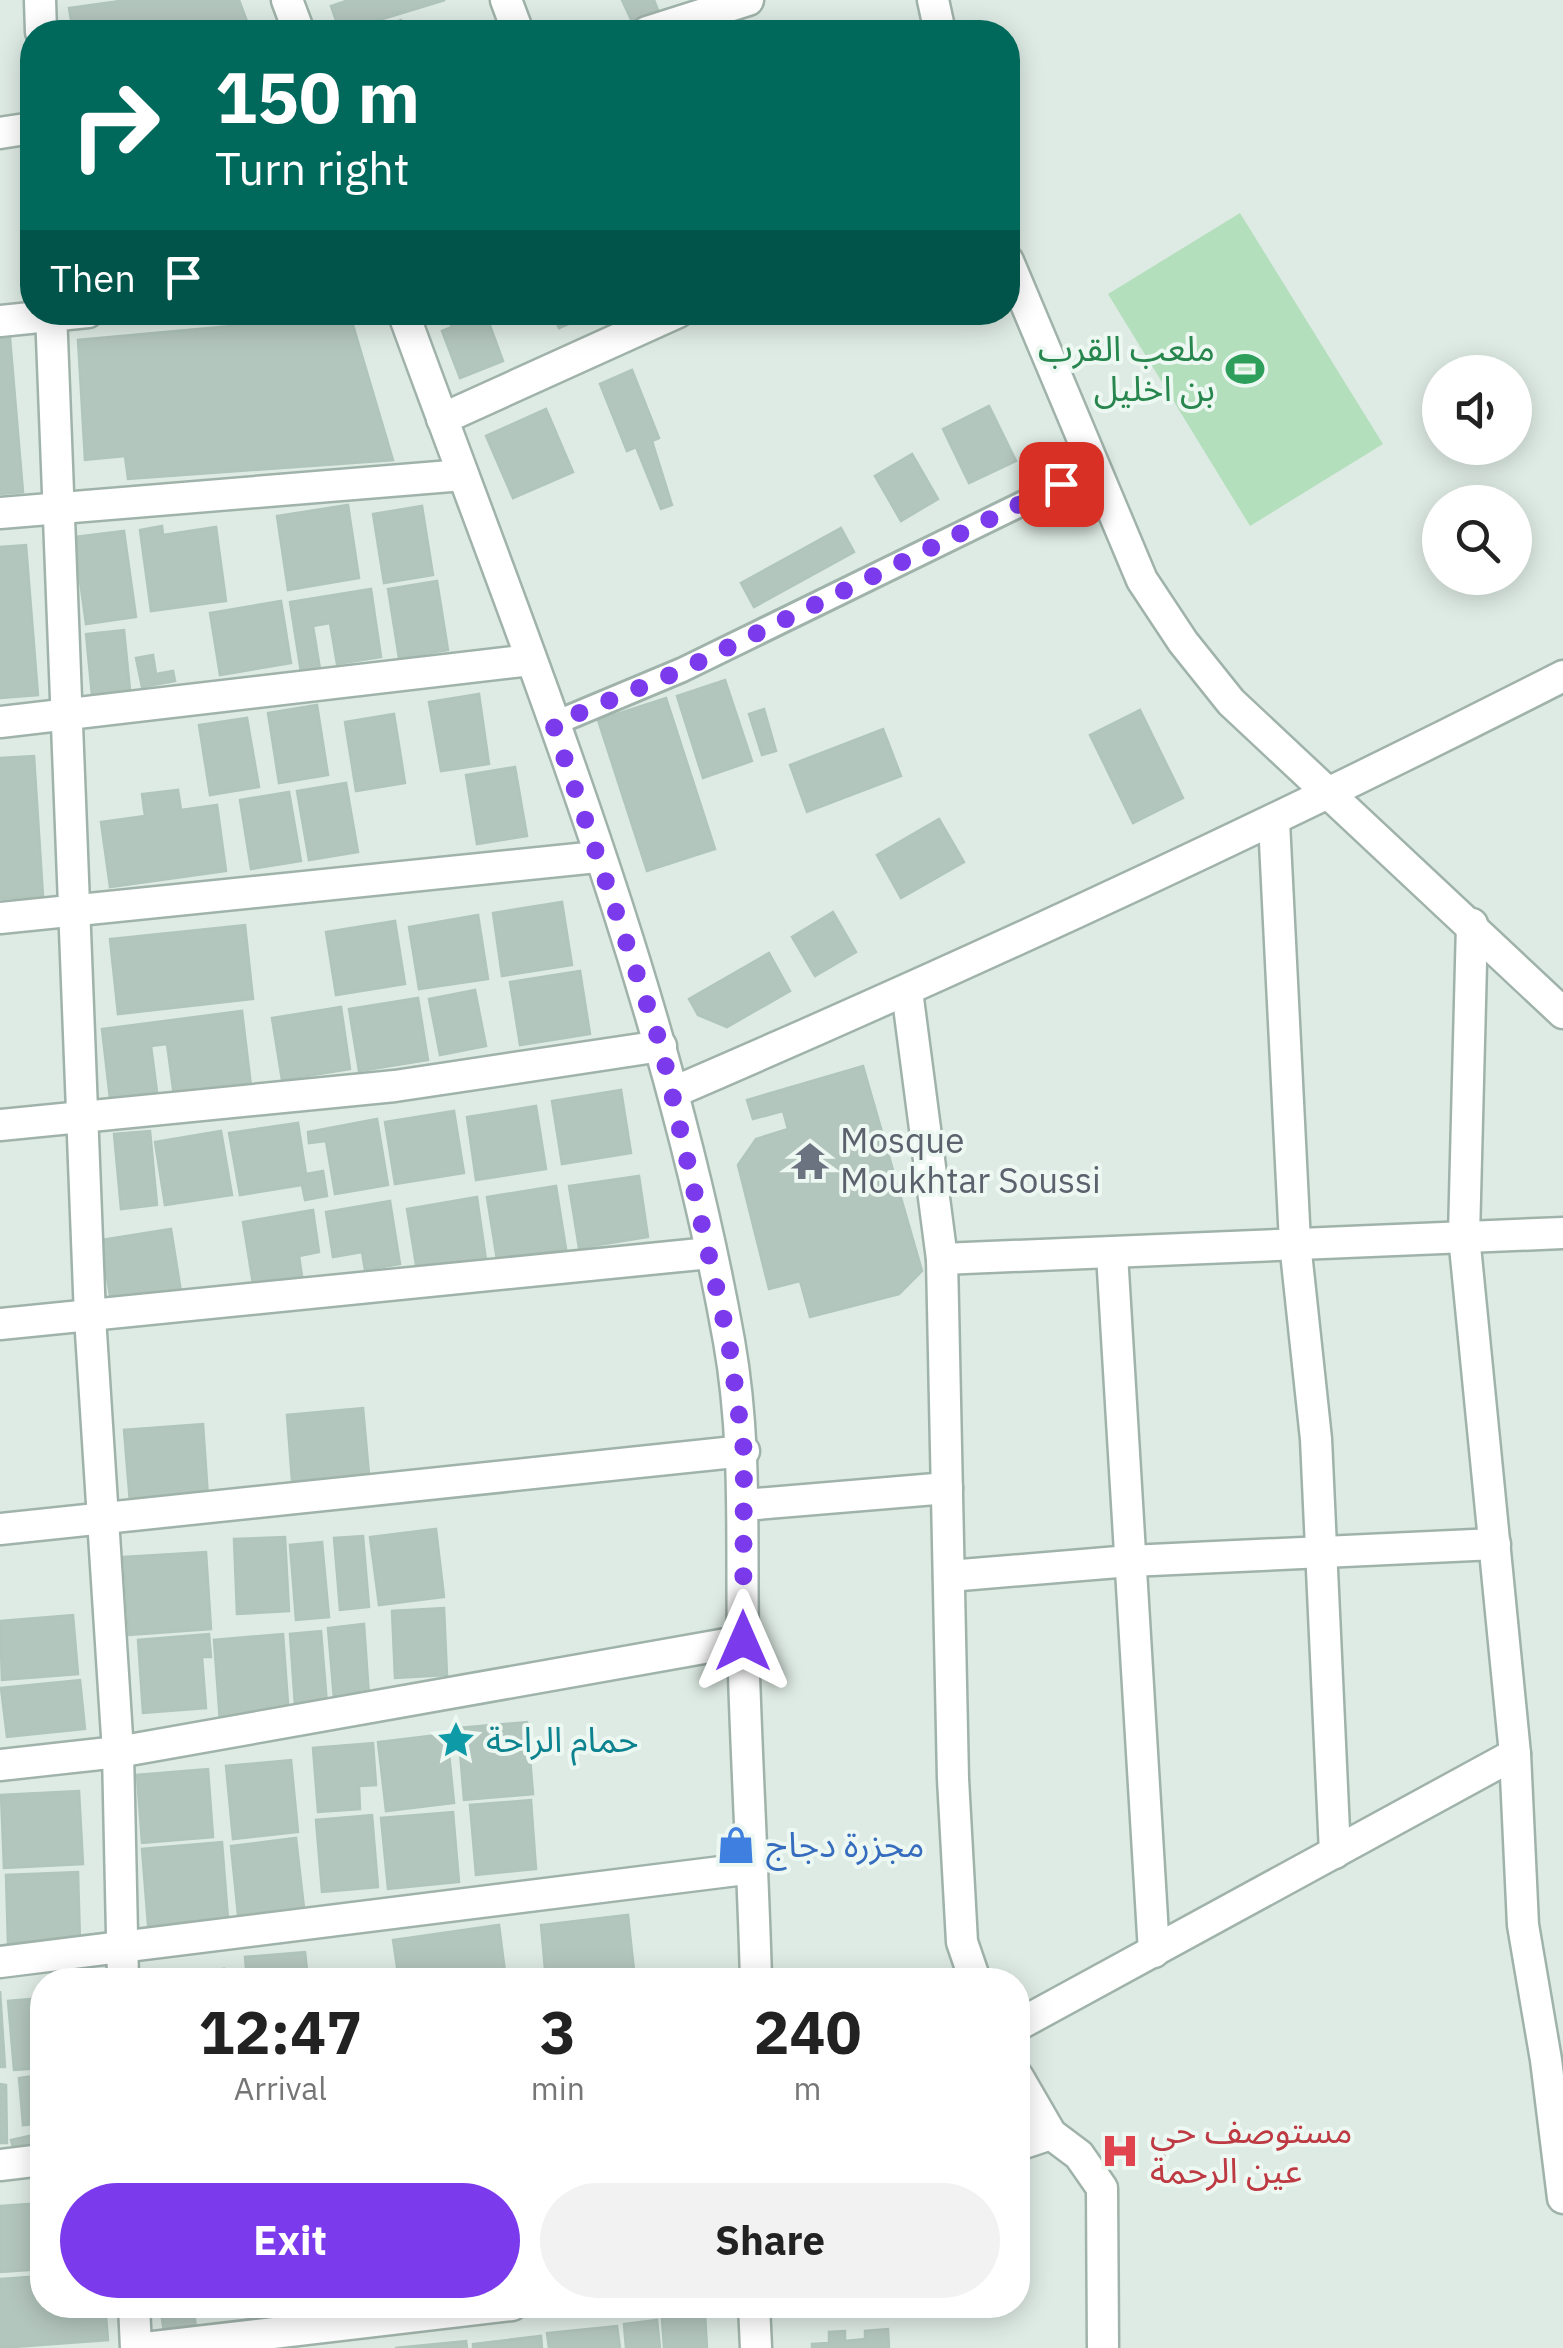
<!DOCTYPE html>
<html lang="en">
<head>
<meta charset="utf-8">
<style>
	:root { --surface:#fff; --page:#f2f2f2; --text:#222; --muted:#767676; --accent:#7c3aed }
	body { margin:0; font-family:"IBM Plex Sans","Noto Sans Arabic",sans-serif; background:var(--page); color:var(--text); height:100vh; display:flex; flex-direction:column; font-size:38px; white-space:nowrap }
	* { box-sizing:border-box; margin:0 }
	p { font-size:32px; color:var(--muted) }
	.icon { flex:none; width:55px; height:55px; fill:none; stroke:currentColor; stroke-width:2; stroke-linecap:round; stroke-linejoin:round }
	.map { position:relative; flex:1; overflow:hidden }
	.sheet { position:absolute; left:30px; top:1968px; width:1000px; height:350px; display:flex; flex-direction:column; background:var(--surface); border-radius:40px; box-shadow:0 5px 25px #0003 }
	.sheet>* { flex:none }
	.hud { position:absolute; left:20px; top:20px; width:1000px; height:305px; border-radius:40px; box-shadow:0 5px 25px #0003; background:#00695c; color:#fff; overflow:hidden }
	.buttons { position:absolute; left:1422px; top:355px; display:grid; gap:20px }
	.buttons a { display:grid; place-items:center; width:110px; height:110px; border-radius:50%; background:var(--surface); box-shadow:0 5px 25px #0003; font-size:50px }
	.pin { position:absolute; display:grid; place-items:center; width:85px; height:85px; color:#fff; margin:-42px; border-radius:20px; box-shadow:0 5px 15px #0006 }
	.me { position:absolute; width:110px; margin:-55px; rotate:0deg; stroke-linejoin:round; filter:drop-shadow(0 0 8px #0008) }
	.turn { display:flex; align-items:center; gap:35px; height:210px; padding:0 30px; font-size:45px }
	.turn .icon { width:130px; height:130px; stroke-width:2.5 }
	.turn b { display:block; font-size:70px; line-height:85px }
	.then { display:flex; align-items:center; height:95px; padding:0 30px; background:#0003; gap:20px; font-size:38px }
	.eta { display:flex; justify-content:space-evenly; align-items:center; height:170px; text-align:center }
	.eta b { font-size:60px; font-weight:800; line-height:70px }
	.primary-button { display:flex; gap:20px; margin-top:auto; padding:20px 30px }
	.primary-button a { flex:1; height:115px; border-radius:60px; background:var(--accent); color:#fff; font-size:40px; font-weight:800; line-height:115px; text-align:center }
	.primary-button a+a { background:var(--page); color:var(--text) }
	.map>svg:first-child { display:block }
</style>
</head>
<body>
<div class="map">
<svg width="1563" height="2348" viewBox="0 0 1563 2348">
	<rect width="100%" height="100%" fill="#deebe4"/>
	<!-- green -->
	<path fill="#b4dfbd" d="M1240,213L1383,444L1250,526L1108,294Z"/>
	<!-- building -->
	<g fill="#b3c6bd" stroke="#b0c5bb" stroke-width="2.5">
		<path d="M127,0H239L251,32H73L69,8Z"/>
		<path d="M349,0H445L340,32L331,6Z"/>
		<path d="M622,0H654L660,15L634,26Z"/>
		<path d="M741,16L749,32H707Z"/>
		<path d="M401,20L406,32H366Z"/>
		<path d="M446,312H485L503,361L460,378L442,331L452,327Z"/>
		<path d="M558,312H588L589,315L559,328L553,315Z"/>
		<path d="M350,315L393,460L128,479L125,456L85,460L78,340Z"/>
		<path d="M10,338L23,492L0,494V339Z"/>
		<path d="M632,370L659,438L652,441L672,505L661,509L636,447L627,451L600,384Z"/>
		<path d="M989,406L1016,461L969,483L943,429Z"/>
		<path d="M546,409L573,472L513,498L486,436Z"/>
		<path d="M912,454L938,499L901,521L875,476Z"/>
		<path d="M348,505L359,578L288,590L277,516Z"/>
		<path d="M422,506L433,575L384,583L373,514Z"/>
		<path d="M162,526L163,535L216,527L226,601L151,611L140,530Z"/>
		<path d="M841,528L854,552L754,607L741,583Z"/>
		<path d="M124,531L136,617L86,624L74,537Z"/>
		<path d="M26,545L38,695L0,698V547Z"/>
		<path d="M437,581L448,650L399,658L388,589Z"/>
		<path d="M371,589L381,657L337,664L330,623L313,626L320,669L301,672L290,602Z"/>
		<path d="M281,601L291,663L220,675L210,613Z"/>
		<path d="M124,630L130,690L92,695L86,634Z"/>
		<path d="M153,655L156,674L173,671L175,681L142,687L136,658Z"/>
		<path d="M725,680L752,761L703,778L677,696Z"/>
		<path d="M479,694L489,764L441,771L429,702Z"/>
		<path d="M666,698L715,849L647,871L598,720Z"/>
		<path d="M317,705L328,775L279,783L268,713Z"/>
		<path d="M764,709L776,751L762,755L749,714Z"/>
		<path d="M1140,710L1183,798L1133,823L1090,735Z"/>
		<path d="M394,714L405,783L356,791L345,722Z"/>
		<path d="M247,718L259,787L210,795L199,725Z"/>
		<path d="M883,729L901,776L807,812L790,765Z"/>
		<path d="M34,756L43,896L0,899V758Z"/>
		<path d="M515,767L527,836L477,844L466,775Z"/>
		<path d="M346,783L358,852L309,860L297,791Z"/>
		<path d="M178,790L181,810L217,805L226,871L110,887L101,822L145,816L142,794Z"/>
		<path d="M289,792L301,861L251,869L240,800Z"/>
		<path d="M939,819L964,862L901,898L877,855Z"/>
		<path d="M562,902L572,965L502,976L493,913Z"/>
		<path d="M833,912L856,952L815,976L792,937Z"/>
		<path d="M478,915L488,979L419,989L409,927Z"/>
		<path d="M395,921L405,984L336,995L326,932Z"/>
		<path d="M245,925L253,999L118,1014L110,939Z"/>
		<path d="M769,953L790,991L727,1027L698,1015L689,999Z"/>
		<path d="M580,971L590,1034L520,1045L510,982Z"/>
		<path d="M475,990L486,1046L440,1055L429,999Z"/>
		<path d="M418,998L428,1060L359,1071L349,1009Z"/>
		<path d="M341,1007L350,1069L282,1080L272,1018Z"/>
		<path d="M242,1011L251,1086L174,1096L167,1044L151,1046L157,1092L110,1099L102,1029Z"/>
		<path d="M863,1066L922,1271L899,1294L810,1317L800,1281L769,1289L738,1165L756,1139L788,1129L783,1111L753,1119L747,1100Z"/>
		<path d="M621,1090L631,1153L562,1164L552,1101Z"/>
		<path d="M536,1106L546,1169L476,1180L467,1117Z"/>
		<path d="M454,1111L464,1173L395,1184L385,1122Z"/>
		<path d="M377,1119L388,1185L335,1194L326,1141L309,1143L308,1132Z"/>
		<path d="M298,1123L306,1174L323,1171L327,1196L305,1200L302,1185L240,1195L229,1133Z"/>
		<path d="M150,1131L157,1205L121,1209L114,1134Z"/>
		<path d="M221,1131L232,1195L165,1205L155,1142Z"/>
		<path d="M639,1176L648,1237L579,1248L569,1186Z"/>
		<path d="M556,1186L566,1249L497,1260L487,1197Z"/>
		<path d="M477,1197L486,1260L417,1271L407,1209Z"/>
		<path d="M390,1201L400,1264L365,1270L362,1252L333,1257L326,1212Z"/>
		<path d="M313,1210L319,1252L299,1256L302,1276L253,1284L243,1222Z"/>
		<path d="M171,1229L181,1292L111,1302L101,1240Z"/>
		<path d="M363,1408L369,1474L292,1481L287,1415Z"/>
		<path d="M203,1424L208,1497L130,1503L124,1430Z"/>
		<path d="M436,1529L444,1597L379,1605L370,1537Z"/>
		<path d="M363,1536L369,1607L340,1610L334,1538Z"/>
		<path d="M285,1537L289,1611L237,1614L234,1539Z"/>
		<path d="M322,1542L329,1617L296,1620L290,1545Z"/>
		<path d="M206,1552L211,1629L129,1635L124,1557Z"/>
		<path d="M444,1608L447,1675L395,1678L392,1611Z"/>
		<path d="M73,1615L78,1674L2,1680L0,1621Z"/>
		<path d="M364,1624L369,1696L334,1699L328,1628Z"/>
		<path d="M321,1631L327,1704L295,1706L290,1634Z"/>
		<path d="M209,1634L211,1657H202L206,1708L143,1713L138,1640Z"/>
		<path d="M283,1634L289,1717L220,1722L214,1640Z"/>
		<path d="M80,1680L85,1729L7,1737L1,1688Z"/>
		<path d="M527,1722L533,1794L464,1800L458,1728Z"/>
		<path d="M447,1734L454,1803L386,1811L378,1742Z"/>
		<path d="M373,1743L376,1785L359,1786L360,1809L318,1812L313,1748Z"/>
		<path d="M291,1760L298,1832L233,1839L226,1766Z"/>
		<path d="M208,1769L213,1837L142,1843L137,1775Z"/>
		<path d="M79,1791L83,1864L4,1868L1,1795Z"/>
		<path d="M531,1800L536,1869L476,1875L470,1805Z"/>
		<path d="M453,1812L459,1882L388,1889L381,1818Z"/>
		<path d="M372,1815L378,1887L322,1892L316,1820Z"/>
		<path d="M296,1838L304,1908L238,1915L231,1846Z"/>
		<path d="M222,1842L228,1919L148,1925L142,1849Z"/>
		<path d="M78,1872L80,1942L8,1945L6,1875Z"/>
		<path d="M628,1915L635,1980H546L541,1925Z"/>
		<path d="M499,1925L506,1980H399L393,1940Z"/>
		<path d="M305,1952L308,1980H247L245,1957Z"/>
		<path d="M224,1969L225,1980H142V1978Z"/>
		<path d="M0,1991L5,2067H0Z"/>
		<path d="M42,1998V2068L14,2070L8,2001Z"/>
		<path d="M42,2075V2123L23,2125L19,2078Z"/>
		<path d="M0,2084L6,2085L7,2143H0Z"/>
		<path d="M34,2135L38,2150L15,2156L11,2140Z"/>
		<path d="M42,2203V2269L0,2272V2206Z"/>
		<path d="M42,2276V2305H105L108,2340L0,2348V2279Z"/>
		<path d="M160,2305H193L197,2335L165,2339Z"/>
		<path d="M246,2305H319L320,2314L248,2322Z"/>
		<path d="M325,2305H396L326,2318Z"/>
		<path d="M705,2315L707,2348H664L662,2318Z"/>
		<path d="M657,2320L660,2348H626L624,2324Z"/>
		<path d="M617,2326L620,2348H549L547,2333Z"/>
		<path d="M888,2329L889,2348H812V2344L829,2343V2332L845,2331V2341L865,2339V2331Z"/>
		<path d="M541,2336L542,2348H473V2344Z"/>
		<path d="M466,2341L467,2348H395Z"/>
	</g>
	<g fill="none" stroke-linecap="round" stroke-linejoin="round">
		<!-- service casing -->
		<g stroke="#a0b3ab" stroke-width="28">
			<path id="service" d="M553,724L682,670L1095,468"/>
		</g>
		<!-- minor casing -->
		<g stroke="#a0b3ab" stroke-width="35">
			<g id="minor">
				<path d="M40,0L41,32"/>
				<path d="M287,0L299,32"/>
				<path d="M506,0L518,32"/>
				<path d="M933,0L940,32"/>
				<path d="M647,32L748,0"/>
				<path d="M0,133L32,128"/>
				<path d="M1008,261L1142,580L1183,642L1231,702L1563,1013"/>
				<path d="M51,312L90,1317L118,1752L123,1980"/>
				<path d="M403,312C526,649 666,987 729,1341C747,1442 741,1541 743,1643C746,1755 753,1868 756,1980"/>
				<path d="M0,321L88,312"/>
				<path d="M442,419L678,312"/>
				<path d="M0,513L463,475"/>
				<path d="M0,722L531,660"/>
				<path d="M1274,822L1295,1243L1316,1439L1335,1853"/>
				<path d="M0,918L597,857"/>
				<path d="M1472,924L1464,1236L1515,1754L1523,1925L1546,2060L1563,2198"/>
				<path d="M907,991L942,1259L953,1779L962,1942L975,1980"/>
				<path d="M674,1092C975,962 1271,825 1563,676"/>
				<path d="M0,1125L395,1086L661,1046"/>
				<path d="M1112,1254L1154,1952"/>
				<path d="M942,1259L1563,1233"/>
				<path d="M0,1324L710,1253"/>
				<path d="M744,1505L947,1488"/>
				<path d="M0,1529L744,1451"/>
				<path d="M949,1576L1130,1561L1495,1544"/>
				<path d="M0,1765L118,1752L743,1641"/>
				<path d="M0,1962L753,1868"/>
				<path d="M1018,2025L1515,1754"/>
				<path d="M1018,2077L1051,2134L1079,2155L1102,2188L1103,2348"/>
				<path d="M1018,2145L1051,2134"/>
				<path d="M0,2165L42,2160"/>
				<path d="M134,2305L136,2348"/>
				<path d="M754,2305L756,2348"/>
				<path d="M145,2348L512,2305"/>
			</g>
		</g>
		<!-- service -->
		<use href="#service" stroke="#fff" stroke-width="22"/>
		<!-- minor -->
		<use href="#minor" stroke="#fff" stroke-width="30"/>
	</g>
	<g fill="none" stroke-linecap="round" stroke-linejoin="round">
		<!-- route -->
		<path stroke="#7c3aed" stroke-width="18" stroke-dasharray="0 32.4" d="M743,1641L744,1451L729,1343L661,1046L553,724L682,670L1061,484"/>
	</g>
	<!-- icons -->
	<defs>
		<g id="stadium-bare" transform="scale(3)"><path d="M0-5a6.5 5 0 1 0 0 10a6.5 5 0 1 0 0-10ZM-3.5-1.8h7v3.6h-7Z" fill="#2e9e5b" stroke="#eef8f2" stroke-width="2.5" paint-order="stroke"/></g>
		<g id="temple-bare" transform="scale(3)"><path d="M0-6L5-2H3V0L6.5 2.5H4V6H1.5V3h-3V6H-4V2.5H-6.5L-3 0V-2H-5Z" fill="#6b7280" stroke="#eef8f2" stroke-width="2.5" paint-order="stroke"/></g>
		<g id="sight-bare" transform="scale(3)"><path d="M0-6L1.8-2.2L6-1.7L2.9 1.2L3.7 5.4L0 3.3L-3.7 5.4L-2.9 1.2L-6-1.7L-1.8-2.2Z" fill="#0f9aa8" stroke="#eef8f2" stroke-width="2.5" paint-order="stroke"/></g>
		<g id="shop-bare" transform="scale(3)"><path d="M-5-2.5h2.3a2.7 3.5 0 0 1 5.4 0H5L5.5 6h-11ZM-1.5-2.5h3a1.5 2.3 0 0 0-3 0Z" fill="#3f7fe0" stroke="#eef8f2" stroke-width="2.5" paint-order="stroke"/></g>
		<g id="hospital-bare" transform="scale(3)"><path d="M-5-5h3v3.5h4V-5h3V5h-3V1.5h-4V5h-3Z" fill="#e0444e" stroke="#eef8f2" stroke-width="2.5" paint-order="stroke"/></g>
	</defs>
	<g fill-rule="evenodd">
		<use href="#stadium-bare" x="1245" y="369"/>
		<use href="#temple-bare" x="810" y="1161"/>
		<use href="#sight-bare" x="456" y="1740"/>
		<use href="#shop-bare" x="736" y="1845"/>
		<use href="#hospital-bare" x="1120" y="2151"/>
	</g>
	<g text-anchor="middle" stroke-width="8" stroke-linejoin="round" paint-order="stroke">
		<!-- leisure labels -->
		<g font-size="35" fill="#27864d" stroke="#eef8f2" text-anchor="end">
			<text x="1215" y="361">ملعب القرب<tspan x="1215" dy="40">بن اخليل</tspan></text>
		</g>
		<!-- worship labels -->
		<g font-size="35" fill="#5b616d" stroke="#eef8f2" text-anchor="start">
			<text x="840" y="1153">Mosque<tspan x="840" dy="40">Moukhtar Soussi</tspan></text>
		</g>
		<!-- culture labels -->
		<g font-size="35" fill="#0d838f" stroke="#eef8f2" text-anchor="start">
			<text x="486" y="1752">حمام الراحة</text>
		</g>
		<!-- shop labels -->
		<g font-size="35" fill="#366cbe" stroke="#eef8f2" text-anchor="start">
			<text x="766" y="1857">مجزرة دجاج</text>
		</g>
		<!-- health labels -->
		<g font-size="35" fill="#be3a42" stroke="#eef8f2" text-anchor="start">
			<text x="1150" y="2143">مستوصف حي<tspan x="1150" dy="40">عين الرحمة</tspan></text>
		</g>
	</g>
</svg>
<div class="buttons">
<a><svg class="icon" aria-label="sound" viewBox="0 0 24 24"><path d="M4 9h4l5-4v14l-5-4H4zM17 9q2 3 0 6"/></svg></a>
<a><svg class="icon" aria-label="search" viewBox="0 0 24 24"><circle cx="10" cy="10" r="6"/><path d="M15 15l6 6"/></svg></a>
</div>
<div class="pin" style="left:1061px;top:484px;background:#d93025"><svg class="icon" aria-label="arrive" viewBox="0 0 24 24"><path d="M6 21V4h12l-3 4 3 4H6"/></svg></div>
<svg class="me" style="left:743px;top:1641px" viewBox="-20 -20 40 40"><path d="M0-17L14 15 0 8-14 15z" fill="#7c3aed" stroke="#fff" stroke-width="4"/></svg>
<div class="hud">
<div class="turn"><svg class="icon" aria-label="right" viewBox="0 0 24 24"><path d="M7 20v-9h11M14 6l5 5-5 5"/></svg><div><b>150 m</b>Turn right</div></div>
<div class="then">Then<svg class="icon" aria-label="arrive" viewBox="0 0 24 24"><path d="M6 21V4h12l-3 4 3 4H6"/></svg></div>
</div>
<section class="sheet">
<div class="eta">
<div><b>12:47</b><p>Arrival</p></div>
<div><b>3</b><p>min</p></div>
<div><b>240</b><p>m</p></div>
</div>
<div class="primary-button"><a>Exit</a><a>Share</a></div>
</section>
</div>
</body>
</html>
